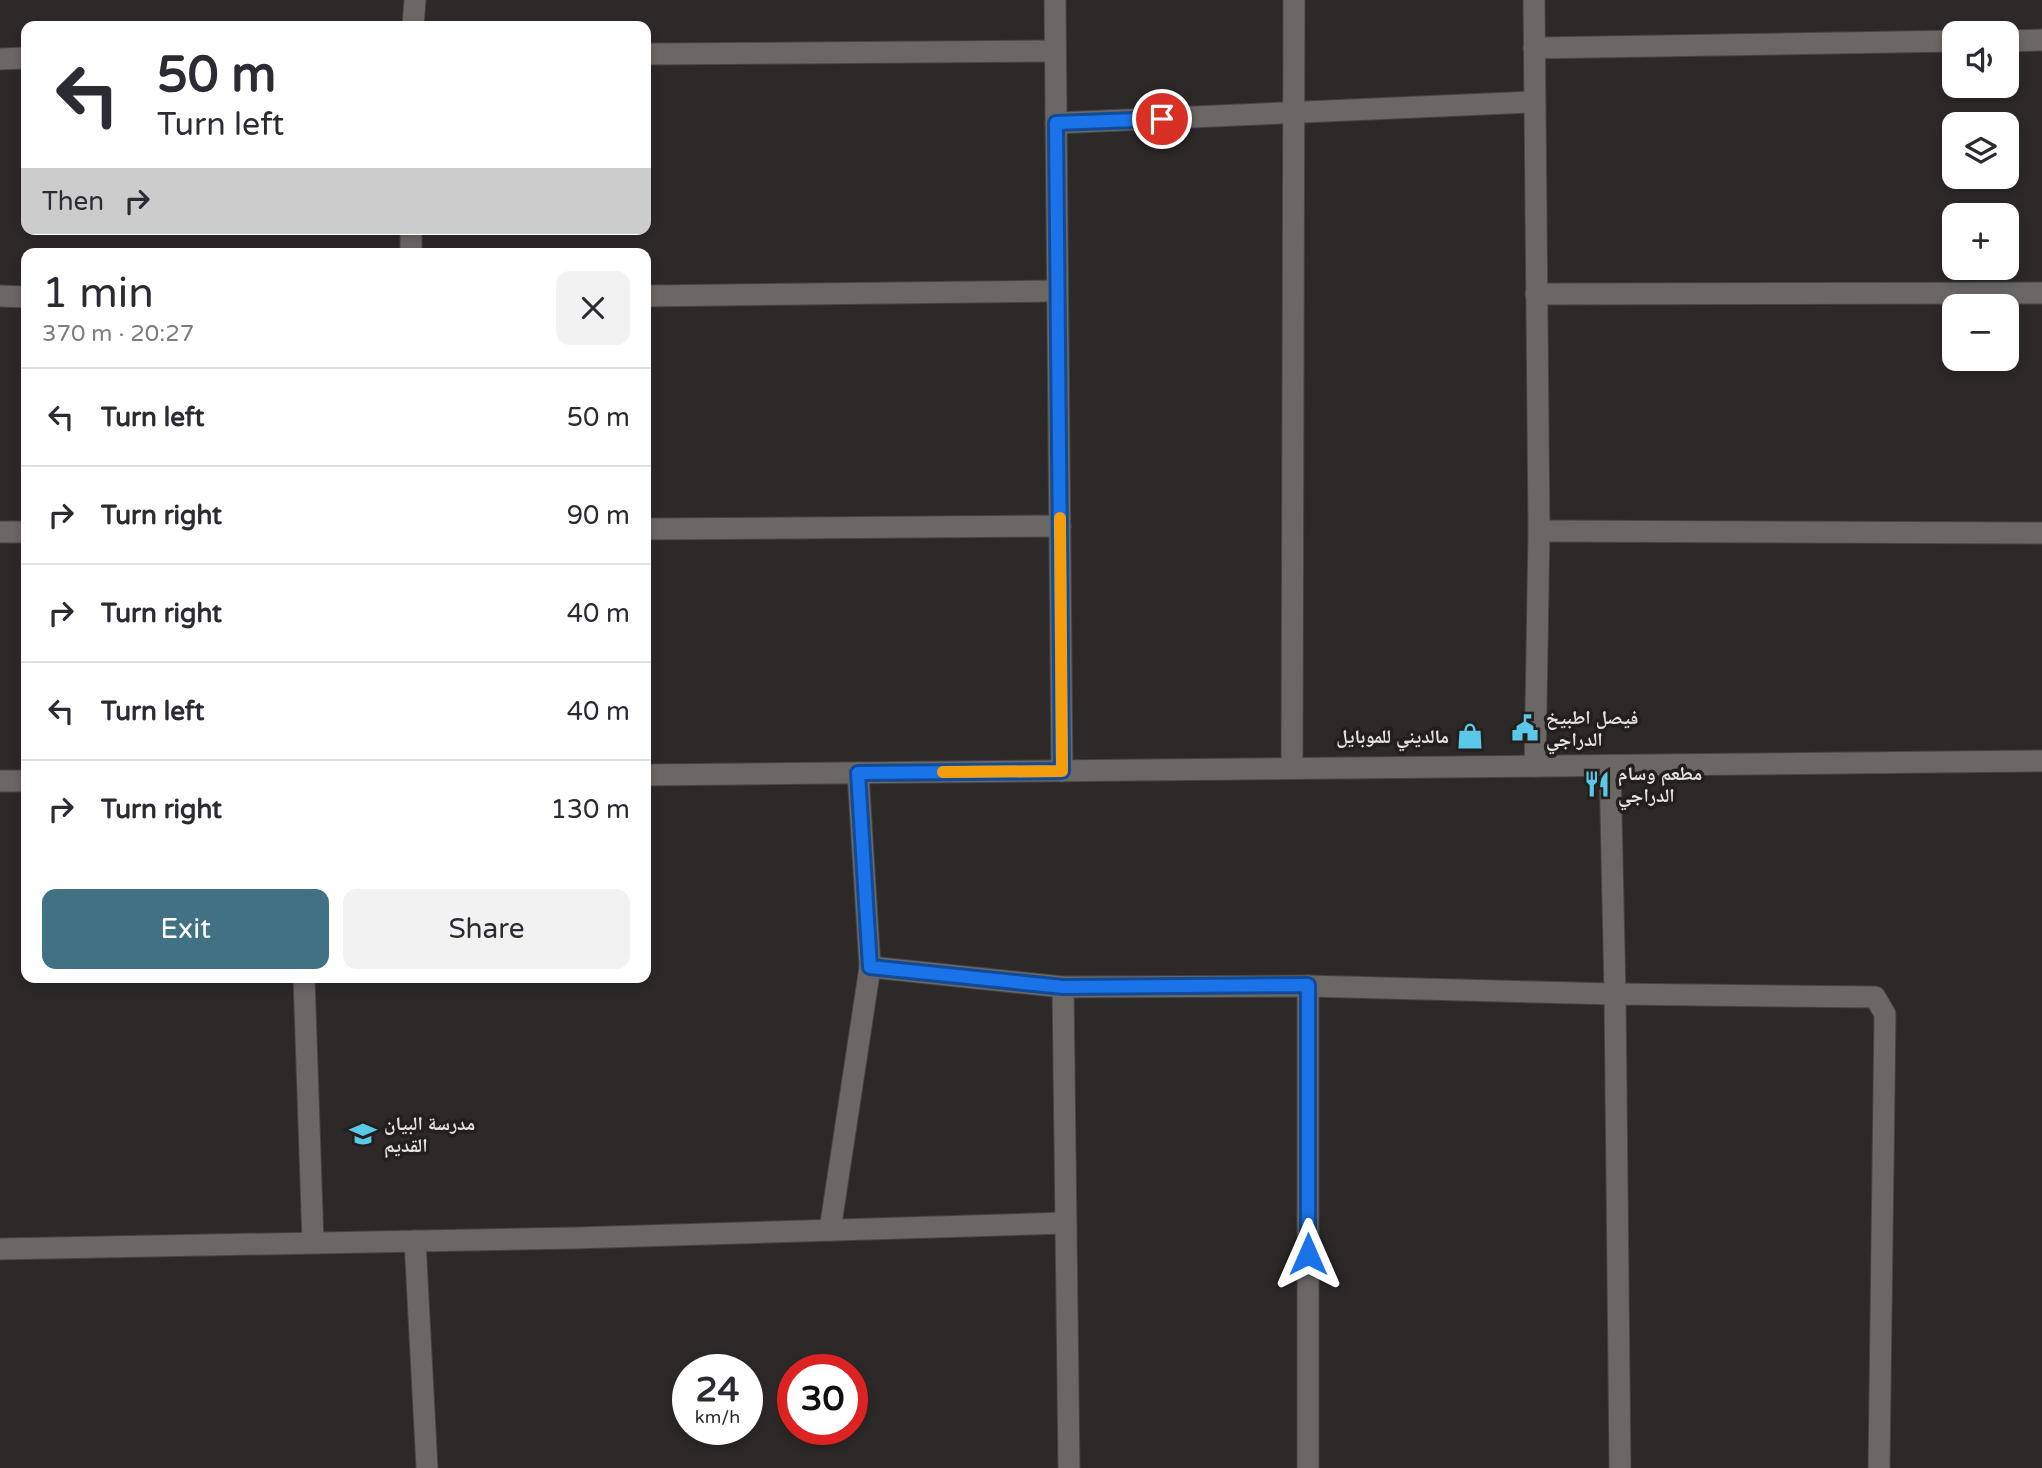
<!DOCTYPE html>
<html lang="en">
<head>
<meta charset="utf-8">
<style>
	:root { --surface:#fff; --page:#f2f2f3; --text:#2b2b33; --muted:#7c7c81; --line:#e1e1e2; --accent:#407284 }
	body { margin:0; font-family:"Varela Round","Noto Naskh Arabic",sans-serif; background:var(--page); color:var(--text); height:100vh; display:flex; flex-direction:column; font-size:26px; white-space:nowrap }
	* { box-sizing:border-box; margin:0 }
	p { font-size:23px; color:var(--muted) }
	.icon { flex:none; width:38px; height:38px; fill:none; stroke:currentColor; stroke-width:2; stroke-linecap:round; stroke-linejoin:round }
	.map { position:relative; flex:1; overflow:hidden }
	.details { position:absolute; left:21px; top:248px; width:630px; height:735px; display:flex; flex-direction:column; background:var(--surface); border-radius:14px; box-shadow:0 4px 10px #0003 }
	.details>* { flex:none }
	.hud { position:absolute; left:21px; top:21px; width:630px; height:214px; border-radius:14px; box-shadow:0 4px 10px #0003; background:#fff; color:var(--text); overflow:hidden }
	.buttons { position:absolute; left:1942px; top:21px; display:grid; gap:14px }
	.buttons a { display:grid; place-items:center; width:77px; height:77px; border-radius:14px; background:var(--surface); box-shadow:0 4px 10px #0003; font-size:35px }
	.speed { position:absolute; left:672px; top:1354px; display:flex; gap:14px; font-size:35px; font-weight:700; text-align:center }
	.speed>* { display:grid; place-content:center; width:91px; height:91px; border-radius:50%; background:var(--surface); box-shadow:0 4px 10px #0003; line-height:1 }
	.speed small { font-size:18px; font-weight:400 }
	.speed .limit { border:10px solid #d22; background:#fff; color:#111 }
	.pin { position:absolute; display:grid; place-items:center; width:60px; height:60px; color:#fff; margin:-30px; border:4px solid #fff; border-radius:50%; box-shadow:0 2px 7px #0007 }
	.me { position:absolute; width:77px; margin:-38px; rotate:0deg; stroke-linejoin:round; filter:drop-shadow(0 0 5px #0008) }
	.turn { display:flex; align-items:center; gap:24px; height:147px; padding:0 21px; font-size:32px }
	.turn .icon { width:91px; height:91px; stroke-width:2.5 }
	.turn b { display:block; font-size:49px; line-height:60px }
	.then { display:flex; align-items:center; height:66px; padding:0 21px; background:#0003; gap:14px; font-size:26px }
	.round { display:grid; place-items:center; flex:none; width:74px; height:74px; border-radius:14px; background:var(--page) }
	.headline { display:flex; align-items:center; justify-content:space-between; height:119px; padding:0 21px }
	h1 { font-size:42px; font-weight:600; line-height:52px }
	.action { display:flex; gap:14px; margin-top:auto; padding:14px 21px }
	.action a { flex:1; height:80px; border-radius:14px; background:var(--accent); color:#fff; font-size:28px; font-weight:600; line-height:80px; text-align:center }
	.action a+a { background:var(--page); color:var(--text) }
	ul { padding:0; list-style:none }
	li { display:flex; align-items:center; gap:21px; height:98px; padding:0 21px; border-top:2px solid var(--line) }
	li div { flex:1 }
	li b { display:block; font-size:26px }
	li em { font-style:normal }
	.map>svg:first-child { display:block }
</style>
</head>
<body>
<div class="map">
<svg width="2042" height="1468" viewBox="0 0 2042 1468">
	<rect width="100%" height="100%" fill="#2c2928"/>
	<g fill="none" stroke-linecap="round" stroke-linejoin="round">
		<!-- minor casing -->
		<g stroke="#464443" stroke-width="23">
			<g id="minor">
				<path d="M1055,0L1062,771"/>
				<path d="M1534,0L1539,531L1535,766"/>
				<path d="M413,26L415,0"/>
				<path d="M2007,41L2042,40"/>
				<path d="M1534,48L1955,41"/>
				<path d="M646,54L1055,51"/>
				<path d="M0,59L26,58"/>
				<path d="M1056,123L1534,102"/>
				<path d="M411,229V254"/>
				<path d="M1536,294L2042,293"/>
				<path d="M0,296L26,297"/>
				<path d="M646,296L1057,291"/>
				<path d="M646,529L1060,526"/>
				<path d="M1539,531L2042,533"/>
				<path d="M0,532H26"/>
				<path d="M1610,766L1615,994L1620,1468"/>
				<path d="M1292,768L1294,0"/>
				<path d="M646,775L2042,761"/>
				<path d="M0,781H26"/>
				<path d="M870,967L1063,987L1308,986L1615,994L1875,997L1885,1014L1879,1468"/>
				<path d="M304,978L313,1242"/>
				<path d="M1308,986V1468"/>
				<path d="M1063,987L1069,1468"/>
				<path d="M830,1230L870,967L858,773"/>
				<path d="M415,1241L427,1468"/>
				<path d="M0,1249L575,1238L1065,1223"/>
			</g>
		</g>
		<!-- minor -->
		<use href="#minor" stroke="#6a6765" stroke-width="21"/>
	</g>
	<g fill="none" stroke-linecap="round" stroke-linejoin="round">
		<!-- route casing -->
		<g stroke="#114b97" stroke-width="18">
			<path id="route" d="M1162,119L1056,123L1062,771L858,773L870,967L1063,987L1308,985V1254"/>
		</g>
		<!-- route -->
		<use href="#route" stroke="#1a73e8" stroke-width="12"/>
		<!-- slow -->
		<path stroke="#f59e0b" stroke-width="12" d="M943,772L1062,771L1060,518"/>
	</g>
	<!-- icons -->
	<defs>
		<g id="civic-bare" transform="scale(2.1)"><path d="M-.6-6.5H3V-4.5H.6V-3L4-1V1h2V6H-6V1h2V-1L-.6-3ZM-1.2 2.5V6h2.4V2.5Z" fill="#5ac8e6" stroke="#221f1e" stroke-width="2.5" paint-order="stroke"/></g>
		<g id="shop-bare" transform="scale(2.1)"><path d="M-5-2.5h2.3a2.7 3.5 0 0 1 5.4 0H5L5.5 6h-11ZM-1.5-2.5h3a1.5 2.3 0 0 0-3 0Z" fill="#5ac8e6" stroke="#221f1e" stroke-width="2.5" paint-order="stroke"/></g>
		<g id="restaurant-bare" transform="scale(2.1)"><path d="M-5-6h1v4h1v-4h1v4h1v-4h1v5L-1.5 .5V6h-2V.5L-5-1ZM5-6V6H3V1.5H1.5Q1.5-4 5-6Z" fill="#5ac8e6" stroke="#221f1e" stroke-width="2.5" paint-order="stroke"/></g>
		<g id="school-bare" transform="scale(2.1)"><path d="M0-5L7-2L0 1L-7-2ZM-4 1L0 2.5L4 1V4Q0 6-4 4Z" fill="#5ac8e6" stroke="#221f1e" stroke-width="2.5" paint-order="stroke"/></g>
	</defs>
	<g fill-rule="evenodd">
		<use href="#civic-bare" x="1525" y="728"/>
		<use href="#shop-bare" x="1470" y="736"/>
		<use href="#restaurant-bare" x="1597" y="784"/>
		<use href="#school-bare" x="363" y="1134"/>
	</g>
	<g text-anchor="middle" stroke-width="7" stroke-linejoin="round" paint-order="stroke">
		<!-- poi labels -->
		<g font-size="19" font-weight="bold" fill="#e4e1e1" stroke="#221f1e" text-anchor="start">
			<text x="1546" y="724">فيصل اطبيخ<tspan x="1546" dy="22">الدراجي</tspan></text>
			<text x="1449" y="743" text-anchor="end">مالديني للموبايل</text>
			<text x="1618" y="780">مطعم وسام<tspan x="1618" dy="22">الدراجي</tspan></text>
			<text x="384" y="1130">مدرسة البيان<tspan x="384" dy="22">القديم</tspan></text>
		</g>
	</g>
</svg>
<div class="buttons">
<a><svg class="icon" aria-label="sound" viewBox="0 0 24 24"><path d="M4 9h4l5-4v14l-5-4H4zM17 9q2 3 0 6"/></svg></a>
<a><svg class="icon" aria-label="layers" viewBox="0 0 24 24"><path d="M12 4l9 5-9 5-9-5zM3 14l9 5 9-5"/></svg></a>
<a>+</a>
<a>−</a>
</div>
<div class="speed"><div>24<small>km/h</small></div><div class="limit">30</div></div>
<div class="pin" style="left:1162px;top:119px;background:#d93025"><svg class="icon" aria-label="arrive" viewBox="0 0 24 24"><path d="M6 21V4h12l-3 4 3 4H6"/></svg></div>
<svg class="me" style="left:1308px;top:1254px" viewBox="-20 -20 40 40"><path d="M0-17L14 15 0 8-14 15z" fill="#1a73e8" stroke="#fff" stroke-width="4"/></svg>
<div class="hud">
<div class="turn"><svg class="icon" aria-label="left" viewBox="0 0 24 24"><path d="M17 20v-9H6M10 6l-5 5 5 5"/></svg><div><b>50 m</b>Turn left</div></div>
<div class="then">Then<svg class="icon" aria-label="right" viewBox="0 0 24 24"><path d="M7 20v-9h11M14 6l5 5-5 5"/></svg></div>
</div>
<section class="details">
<div class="headline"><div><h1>1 min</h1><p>370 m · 20:27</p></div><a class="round"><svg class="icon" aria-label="close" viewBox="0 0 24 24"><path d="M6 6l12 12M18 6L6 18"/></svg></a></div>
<ul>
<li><svg class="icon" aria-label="left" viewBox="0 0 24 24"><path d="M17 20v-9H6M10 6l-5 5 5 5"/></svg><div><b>Turn left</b></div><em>50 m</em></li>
<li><svg class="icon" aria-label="right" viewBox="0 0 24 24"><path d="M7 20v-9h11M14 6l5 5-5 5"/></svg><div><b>Turn right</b></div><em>90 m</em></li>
<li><svg class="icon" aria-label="right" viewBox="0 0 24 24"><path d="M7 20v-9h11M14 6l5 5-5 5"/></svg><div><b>Turn right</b></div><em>40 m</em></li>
<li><svg class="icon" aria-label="left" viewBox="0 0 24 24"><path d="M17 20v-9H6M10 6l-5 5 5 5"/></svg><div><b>Turn left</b></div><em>40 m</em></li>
<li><svg class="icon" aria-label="right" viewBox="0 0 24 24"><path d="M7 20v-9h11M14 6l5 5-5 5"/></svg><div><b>Turn right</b></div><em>130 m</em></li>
</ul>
<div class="action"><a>Exit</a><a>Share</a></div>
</section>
</div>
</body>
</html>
